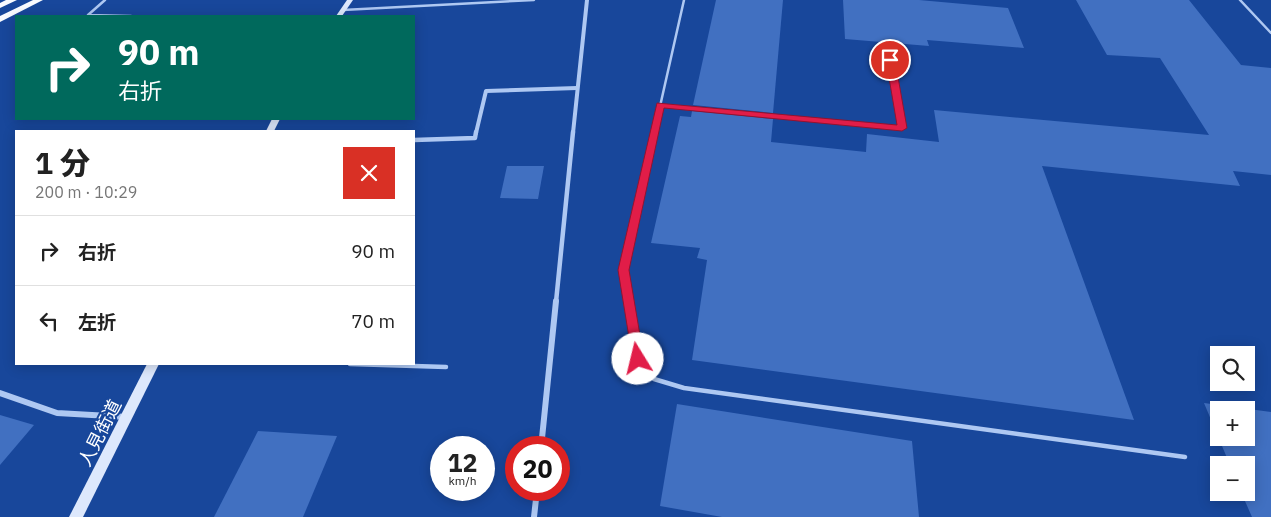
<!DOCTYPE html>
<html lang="ja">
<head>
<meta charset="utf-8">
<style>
	:root { --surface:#fff; --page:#f2f2f2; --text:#222; --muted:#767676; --line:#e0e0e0 }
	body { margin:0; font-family:"IBM Plex Sans","Noto Sans JP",sans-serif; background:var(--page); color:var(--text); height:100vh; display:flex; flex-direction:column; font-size:19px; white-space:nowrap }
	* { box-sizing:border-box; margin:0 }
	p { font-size:16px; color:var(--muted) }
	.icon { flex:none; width:28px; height:28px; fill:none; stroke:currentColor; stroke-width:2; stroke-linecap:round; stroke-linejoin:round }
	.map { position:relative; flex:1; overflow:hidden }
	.panel { position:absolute; left:15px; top:130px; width:400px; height:235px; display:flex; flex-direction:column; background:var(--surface); border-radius:0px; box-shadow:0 2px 12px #0003 }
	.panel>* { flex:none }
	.top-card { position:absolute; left:15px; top:15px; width:400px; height:105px; border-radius:0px; box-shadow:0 2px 12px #0003; background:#00695c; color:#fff; overflow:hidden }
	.fabs { position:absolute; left:1210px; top:346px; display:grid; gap:10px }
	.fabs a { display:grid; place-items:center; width:45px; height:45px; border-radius:0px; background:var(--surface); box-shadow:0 2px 12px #0003; font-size:25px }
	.speed { position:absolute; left:430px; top:436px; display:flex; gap:10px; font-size:25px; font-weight:700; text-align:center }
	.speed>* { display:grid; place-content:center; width:65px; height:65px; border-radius:50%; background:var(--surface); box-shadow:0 2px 12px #0003; line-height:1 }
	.speed small { font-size:12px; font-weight:400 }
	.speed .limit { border:8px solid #d22; background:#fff; color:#111 }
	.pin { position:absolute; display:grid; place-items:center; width:42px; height:42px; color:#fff; margin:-21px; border:2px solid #fff; border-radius:50%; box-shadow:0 1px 5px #0007 }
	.me { position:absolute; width:55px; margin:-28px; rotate:351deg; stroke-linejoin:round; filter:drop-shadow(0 0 4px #0008) }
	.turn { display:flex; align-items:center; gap:18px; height:105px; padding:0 20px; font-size:22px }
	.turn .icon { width:65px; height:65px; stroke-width:2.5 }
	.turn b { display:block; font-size:35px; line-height:42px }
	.round { display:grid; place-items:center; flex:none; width:52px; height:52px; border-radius:0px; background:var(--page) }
	.headline { display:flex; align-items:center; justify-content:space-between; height:85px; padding:0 20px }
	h1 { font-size:30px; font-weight:800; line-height:38px }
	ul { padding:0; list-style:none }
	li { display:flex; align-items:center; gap:15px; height:70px; padding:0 20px; border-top:1px solid var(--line) }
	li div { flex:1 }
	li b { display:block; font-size:19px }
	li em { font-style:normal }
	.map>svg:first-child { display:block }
</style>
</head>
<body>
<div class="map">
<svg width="1271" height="517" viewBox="0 0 1271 517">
	<rect width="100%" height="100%" fill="#18479b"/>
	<!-- building -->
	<g fill="#4170c1" fill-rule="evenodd">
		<path d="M716,0H783L773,113L693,105Z"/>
		<path d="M843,0H919L1008,8L1024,48L927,40L929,46L845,39Z"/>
		<path d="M1076,0H1189L1241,65L1271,68V175L1233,171L1240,186L1042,166L1134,420L692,360L707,260L697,258L700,248L651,243L680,116L691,117L692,111L773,119L771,142L866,152L867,134L939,142L934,110L1209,135L1160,58L1107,55Z"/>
		<path d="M507,166H544L538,199L500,198Z"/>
		<path d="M1204,403L1271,412V517H1252L1241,492H1246V465H1230ZM1219,410H1246V438H1219Z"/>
		<path d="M677,404L912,441L919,517H722L660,506Z"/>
		<path d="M0,415L34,425L0,465Z"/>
		<path d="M258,431L337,436L303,517H214Z"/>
	</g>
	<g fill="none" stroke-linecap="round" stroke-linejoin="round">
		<!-- lane-far2 -->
		<g stroke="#aec8f2" stroke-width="2.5">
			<path d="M105,0L88,15L131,16"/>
			<path d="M1240,0L1271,33"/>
			<path d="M343,10L534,0"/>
			<path d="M660,105L902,129L890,60"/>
			<path d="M654,133L684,0"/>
		</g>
		<!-- lane-far1 -->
		<path stroke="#aec8f2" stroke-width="4" d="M629,302L624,270L655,132"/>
		<!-- lane -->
		<g stroke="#aec8f2" stroke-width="4.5">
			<path d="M629,301L638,359L654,379L684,388L1185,457"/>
			<path d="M350,364L446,367"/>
		</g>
		<!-- street-far2 -->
		<g stroke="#aec8f2" stroke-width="4">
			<path d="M476,133L486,91L577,88"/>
			<path d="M573,133L587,0"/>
		</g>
		<!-- street-far1 -->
		<g stroke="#aec8f2" stroke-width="4.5">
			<path d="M414,140L475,138L476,132"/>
			<path d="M556,302L573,132"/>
		</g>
		<!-- street -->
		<g stroke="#aec8f2" stroke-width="6">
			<path d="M0,393L57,413L127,417"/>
			<path d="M541,448L556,301"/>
			<path d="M534,517L537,490"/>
		</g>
		<!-- secondary -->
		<g fill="#dde8fc" fill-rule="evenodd">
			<path d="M347,0H353L342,16H336Z"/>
			<path d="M272,119H280L274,131H266Z"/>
			<path d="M147,364H159L83,517H69Z"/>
		</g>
		<!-- primary -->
		<g fill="#f9fbff" fill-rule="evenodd">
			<path d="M6,0H17L0,8V3Z"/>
			<path d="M33,0H43L0,22V16Z"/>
		</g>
	</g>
	<!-- route -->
	<path fill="#e11d48" stroke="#92132f" d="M890,58L895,60L907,128L902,131L664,108L629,270L644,359L642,362L638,364L633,362L618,270L657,103L897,125L886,60Z"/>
	<g text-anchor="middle" stroke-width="4" stroke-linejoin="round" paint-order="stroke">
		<!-- near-street labels -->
		<g font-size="18" fill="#fff" stroke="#18479b">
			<text transform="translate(100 433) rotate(-63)" y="6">人見街道</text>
		</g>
	</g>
</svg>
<div class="fabs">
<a><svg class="icon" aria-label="search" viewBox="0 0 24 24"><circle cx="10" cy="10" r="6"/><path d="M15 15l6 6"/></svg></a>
<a>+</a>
<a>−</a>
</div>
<div class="speed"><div>12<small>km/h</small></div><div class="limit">20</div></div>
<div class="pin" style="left:890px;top:60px;background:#d93025"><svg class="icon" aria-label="arrive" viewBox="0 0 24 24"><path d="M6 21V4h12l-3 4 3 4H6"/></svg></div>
<svg class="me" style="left:638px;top:359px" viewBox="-20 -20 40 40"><circle r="19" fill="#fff"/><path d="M0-13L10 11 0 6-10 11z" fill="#e11d48"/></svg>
<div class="top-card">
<div class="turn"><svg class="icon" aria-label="right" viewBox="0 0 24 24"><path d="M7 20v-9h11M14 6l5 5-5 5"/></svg><div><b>90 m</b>右折</div></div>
</div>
<section class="panel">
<div class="headline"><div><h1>1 分</h1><p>200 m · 10:29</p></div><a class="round" style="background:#d93025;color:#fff"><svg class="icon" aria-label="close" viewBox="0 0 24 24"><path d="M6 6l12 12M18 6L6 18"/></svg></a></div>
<ul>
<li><svg class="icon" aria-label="right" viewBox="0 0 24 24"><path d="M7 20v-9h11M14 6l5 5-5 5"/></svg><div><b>右折</b></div><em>90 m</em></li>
<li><svg class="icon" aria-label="left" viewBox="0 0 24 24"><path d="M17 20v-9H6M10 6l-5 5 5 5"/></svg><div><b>左折</b></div><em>70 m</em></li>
</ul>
</section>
</div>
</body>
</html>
